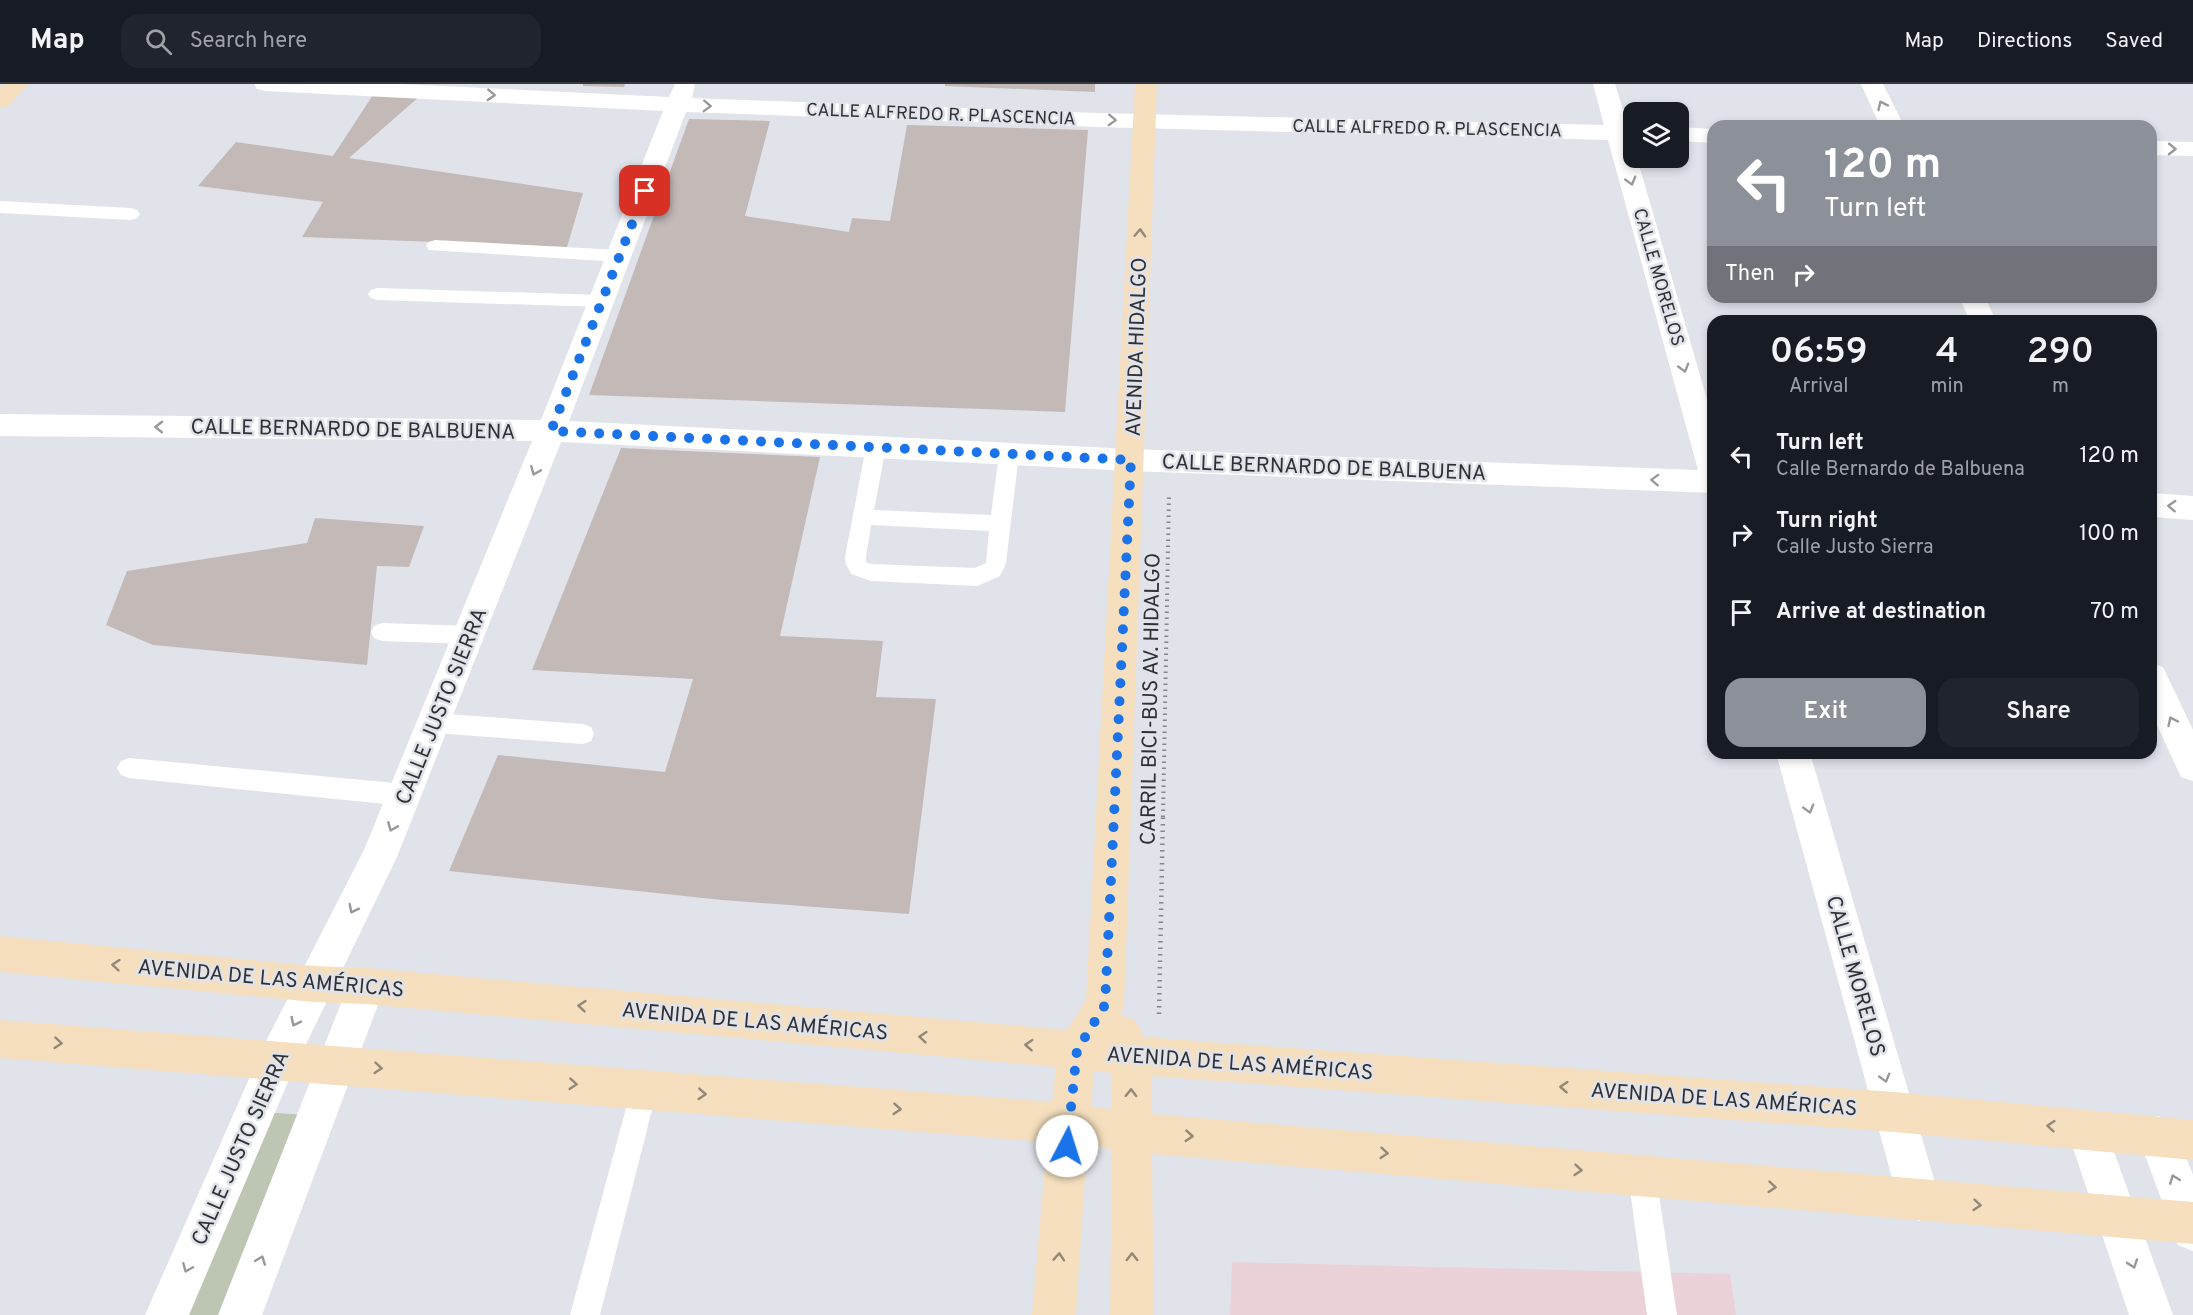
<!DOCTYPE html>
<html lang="en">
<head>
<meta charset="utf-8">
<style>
	:root { --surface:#171b24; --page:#20242c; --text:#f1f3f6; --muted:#9ea1a6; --line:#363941; --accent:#8c9099 }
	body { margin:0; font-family:Overpass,sans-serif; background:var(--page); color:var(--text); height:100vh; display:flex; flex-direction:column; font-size:22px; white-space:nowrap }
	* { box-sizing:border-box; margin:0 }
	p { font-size:20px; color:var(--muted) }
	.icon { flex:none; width:33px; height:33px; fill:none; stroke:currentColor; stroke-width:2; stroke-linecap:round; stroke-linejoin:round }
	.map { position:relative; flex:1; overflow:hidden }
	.panel { position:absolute; left:1707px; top:231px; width:450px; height:444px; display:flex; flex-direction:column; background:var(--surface); border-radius:18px; box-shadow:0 3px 9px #0003 }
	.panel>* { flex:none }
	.hud { position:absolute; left:1707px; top:36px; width:450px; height:183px; border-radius:18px; box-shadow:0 3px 9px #0003; background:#8c9099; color:#fff; overflow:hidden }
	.tools { position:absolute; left:1623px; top:18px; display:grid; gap:12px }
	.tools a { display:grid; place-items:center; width:66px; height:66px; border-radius:12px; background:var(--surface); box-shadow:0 3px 9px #0003; font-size:30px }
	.pin { position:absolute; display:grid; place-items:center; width:51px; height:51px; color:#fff; margin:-26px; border-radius:12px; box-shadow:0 3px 9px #0006 }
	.me { position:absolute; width:66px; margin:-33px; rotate:5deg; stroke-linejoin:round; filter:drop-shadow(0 0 4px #0008) }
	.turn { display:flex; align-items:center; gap:21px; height:126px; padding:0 18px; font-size:27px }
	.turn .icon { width:78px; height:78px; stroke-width:2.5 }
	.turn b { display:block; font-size:42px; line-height:51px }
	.then { display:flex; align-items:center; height:57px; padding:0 18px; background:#0003; gap:12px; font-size:22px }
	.eta { display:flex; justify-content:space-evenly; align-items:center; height:102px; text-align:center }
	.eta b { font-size:36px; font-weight:600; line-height:42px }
	.action { display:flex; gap:12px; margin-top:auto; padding:12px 18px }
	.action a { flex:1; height:69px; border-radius:18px; background:var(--accent); color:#fff; font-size:24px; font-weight:600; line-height:69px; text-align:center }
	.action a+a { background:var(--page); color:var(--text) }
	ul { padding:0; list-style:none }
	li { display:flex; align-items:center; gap:18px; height:78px; padding:0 18px }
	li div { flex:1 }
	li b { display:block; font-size:22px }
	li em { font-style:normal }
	header { display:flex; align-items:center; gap:36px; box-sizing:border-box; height:84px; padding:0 30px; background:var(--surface); border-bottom:2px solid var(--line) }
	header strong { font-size:28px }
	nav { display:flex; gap:33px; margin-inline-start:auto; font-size:21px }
	.search { width:420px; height:54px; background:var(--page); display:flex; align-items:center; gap:15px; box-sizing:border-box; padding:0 21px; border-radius:18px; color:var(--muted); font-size:22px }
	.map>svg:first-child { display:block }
</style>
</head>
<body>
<header>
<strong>Map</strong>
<div class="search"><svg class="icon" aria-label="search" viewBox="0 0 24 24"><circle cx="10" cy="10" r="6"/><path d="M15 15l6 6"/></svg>Search here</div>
<nav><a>Map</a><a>Directions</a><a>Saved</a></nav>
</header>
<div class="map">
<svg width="2193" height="1231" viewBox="0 0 2193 1231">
	<rect width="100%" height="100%" fill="#e1e3eb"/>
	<!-- education -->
	<path fill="#ebd2d9" d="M1232,1178L1730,1190L1736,1231H1230Z"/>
	<!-- green -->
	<path fill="#bdc5b3" d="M263,1028L305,1031L229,1231H179Z"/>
	<!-- building -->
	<g fill="#c3bab8">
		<path d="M583,0H625L624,3L583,2Z"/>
		<path d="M945,0H1095V8L945,2Z"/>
		<path d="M373,11L420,12L349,74L583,109L567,163L302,153L323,118L198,102L236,58L333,72Z"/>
		<path d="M689,35L770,37L745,132L849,148L852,134L890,137L907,41L1088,46L1065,328L589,311Z"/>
		<path d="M621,364L820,373L780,552L883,557L876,613L936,615L909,830L722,816L449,787L498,671L665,688L693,595L532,586Z"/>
		<path d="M315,434L424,442L409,483L377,482L367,581L153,561L106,541L127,487L307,459Z"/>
	</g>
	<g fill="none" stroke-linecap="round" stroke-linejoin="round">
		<!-- path-far1 -->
		<path stroke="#85868c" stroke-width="4" stroke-dasharray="1.5 4.5" stroke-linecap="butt" d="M1163,733L1169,410"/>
		<!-- path -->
		<path stroke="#85868c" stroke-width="4.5" stroke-dasharray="1.5 5" stroke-linecap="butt" d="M1159,930L1163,731"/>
		<!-- service -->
		<g fill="#fff" fill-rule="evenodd">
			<path d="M0,117L131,124L137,126L140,130L137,134L131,136L0,129Z"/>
			<path d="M435,156L619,166L625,168L628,172L625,176L619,178L429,166L426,162L429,158Z"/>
			<path d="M377,204L601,211L607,213L610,217L607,221L601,223L377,216L371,214L368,210L371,206Z"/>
			<path d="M876,356L883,358L886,363L874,426L991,431L999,370L1002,365L1009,363L1016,365L1019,370L1006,479L1000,492L977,502L871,497L851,490L846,480L845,473L866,363L869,358ZM871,441L989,447L986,479L975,484L870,480L866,478V473Z"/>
			<path d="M382,539L469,542L477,545L480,551L477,557L469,560L382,557L374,554L371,548L374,542Z"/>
			<path d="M434,629L583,640L591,643L594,650L591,657L583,660L434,649L426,646L423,639L426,632Z"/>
			<path d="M129,674L405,700L413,704L417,711L413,718L405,722L129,694L121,691L117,684L121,677Z"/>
			<path d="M644,993L653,997L657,1006L600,1231H570L631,1006L635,997Z"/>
			<path d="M1642,1077L1652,1081L1656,1091L1677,1231H1647L1628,1091L1632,1081Z"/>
		</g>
		<!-- minor -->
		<g fill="#fff" fill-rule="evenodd">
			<path d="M254,0H401L669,13L675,0H695L692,14L1098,29L1604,41L1593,0H1615L1628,42H1634V74H1637L1713,336V409L1131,387L561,358L397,773L291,991L189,1231H145L263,963L364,766L532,357L0,352V330L541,336L663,27L265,7L257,5ZM686,28L1098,43L1608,56L1698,386L1131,365L569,337Z"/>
			<path d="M1861,0H1883L1904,42H1880Z"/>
			<path d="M1678,43L1713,45V59L1678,57Z"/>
			<path d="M2151,57L2193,58V72L2151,71Z"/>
			<path d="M1959,213H1985L1996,237H1970Z"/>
			<path d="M2151,409L2193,412V436L2151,433Z"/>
			<path d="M2151,579L2163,583L2193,646V697L2181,693L2151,628Z"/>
			<path d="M1776,669H1810L1940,1116L1934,1131L1919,1137L1904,1131L1898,1116Z"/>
			<path d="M366,884L379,889L385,902L262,1231H218L353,889Z"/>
			<path d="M2087,1026L2101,1032L2173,1231H2129L2067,1046L2073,1032Z"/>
			<path d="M2158,1032L2172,1038L2193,1091V1167L2178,1161L2138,1052L2144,1038Z"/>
		</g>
		<!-- secondary -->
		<g fill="#f5dfbe" fill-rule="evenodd">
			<path d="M4,0H28L8,22L0,24V4Z"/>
			<path d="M1135,0H1157L1124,921L1120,931L1135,936L1144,953L1894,1008L2193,1036V1076L1894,1048L1152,992V1030L2193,1118V1160L1152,1070L1154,1231H1110L1112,1065L1087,1062L1076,1231H1032L1047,1058L0,974V936L1052,1018L1056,983L366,920L314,918L0,888V852L314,882L366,884L1067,946L1086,916ZM1094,987L1112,989V1025L1091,1023Z"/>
		</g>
	</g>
	<!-- one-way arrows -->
	<defs><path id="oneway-chevron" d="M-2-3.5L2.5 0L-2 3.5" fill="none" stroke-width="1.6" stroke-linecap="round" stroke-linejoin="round" transform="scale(1.5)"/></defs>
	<g stroke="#98989a">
		<use href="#oneway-chevron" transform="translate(491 11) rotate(3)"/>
		<use href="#oneway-chevron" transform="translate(1882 21) rotate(-115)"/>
		<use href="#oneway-chevron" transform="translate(707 22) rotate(2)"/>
		<use href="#oneway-chevron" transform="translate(1112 36) rotate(2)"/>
		<use href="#oneway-chevron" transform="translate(2172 65) rotate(1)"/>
		<use href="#oneway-chevron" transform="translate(1631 97) rotate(74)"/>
		<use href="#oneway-chevron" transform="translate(1684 284) rotate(74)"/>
		<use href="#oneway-chevron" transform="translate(159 343) rotate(-179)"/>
		<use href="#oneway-chevron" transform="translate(535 387) rotate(112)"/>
		<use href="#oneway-chevron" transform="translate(1655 396) rotate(-178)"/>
		<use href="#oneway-chevron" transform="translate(2172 422) rotate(-177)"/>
		<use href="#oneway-chevron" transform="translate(2172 637) rotate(-115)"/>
		<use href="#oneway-chevron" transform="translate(1809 725) rotate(74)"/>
		<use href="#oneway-chevron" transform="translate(392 743) rotate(113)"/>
		<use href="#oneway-chevron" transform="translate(353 825) rotate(117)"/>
		<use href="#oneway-chevron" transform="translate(295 938) rotate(116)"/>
		<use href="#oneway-chevron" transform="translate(1885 994) rotate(74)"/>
		<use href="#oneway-chevron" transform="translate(2174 1095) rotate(-111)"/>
		<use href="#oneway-chevron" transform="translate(261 1176) rotate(-69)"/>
		<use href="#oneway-chevron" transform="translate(2133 1180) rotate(71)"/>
		<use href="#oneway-chevron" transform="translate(187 1184) rotate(113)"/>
	</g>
	<g stroke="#928879">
		<use href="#oneway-chevron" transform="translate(1140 149) rotate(-88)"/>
		<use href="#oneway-chevron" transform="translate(116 881) rotate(-175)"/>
		<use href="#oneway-chevron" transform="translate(582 922) rotate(-175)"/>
		<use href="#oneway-chevron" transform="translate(923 953) rotate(-175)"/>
		<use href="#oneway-chevron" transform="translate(58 959) rotate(5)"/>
		<use href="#oneway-chevron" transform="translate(1029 961) rotate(-176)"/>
		<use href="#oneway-chevron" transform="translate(378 984) rotate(5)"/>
		<use href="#oneway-chevron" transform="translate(573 1000) rotate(5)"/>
		<use href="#oneway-chevron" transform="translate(1564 1003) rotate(-176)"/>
		<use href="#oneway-chevron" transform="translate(1131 1009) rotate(-89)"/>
		<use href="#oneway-chevron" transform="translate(702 1010) rotate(4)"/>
		<use href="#oneway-chevron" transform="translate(897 1025) rotate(4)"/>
		<use href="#oneway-chevron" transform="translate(2051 1042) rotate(-175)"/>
		<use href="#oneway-chevron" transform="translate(1189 1052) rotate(4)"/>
		<use href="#oneway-chevron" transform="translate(1384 1069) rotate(5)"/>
		<use href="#oneway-chevron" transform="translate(1578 1086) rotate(5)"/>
		<use href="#oneway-chevron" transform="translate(1772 1103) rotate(5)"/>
		<use href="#oneway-chevron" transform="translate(1977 1121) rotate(5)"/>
		<use href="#oneway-chevron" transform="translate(1059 1173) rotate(-86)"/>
		<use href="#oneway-chevron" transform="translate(1132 1173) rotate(-90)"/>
	</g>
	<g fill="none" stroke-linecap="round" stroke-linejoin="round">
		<!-- route -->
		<path stroke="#1a73e8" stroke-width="10" stroke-dasharray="0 18" d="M645,107L551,347L1131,376L1105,921L1077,966L1067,1062"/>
	</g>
	<g text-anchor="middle" stroke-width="5" stroke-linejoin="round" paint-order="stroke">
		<!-- far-street labels -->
		<g font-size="18" fill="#303134" stroke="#e1e3eb">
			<text transform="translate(941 30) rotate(2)" y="6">CALLE ALFREDO R. PLASCENCIA</text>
			<text transform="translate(1427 44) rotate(1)" y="6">CALLE ALFREDO R. PLASCENCIA</text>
			<text transform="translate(1659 193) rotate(74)" y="6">CALLE MORELOS</text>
		</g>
		<!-- street labels -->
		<g font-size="21" fill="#303134" stroke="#e1e3eb">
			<text transform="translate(1136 263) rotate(-88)" y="7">AVENIDA HIDALGO</text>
			<text transform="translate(353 345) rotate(1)" y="7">CALLE BERNARDO DE BALBUENA</text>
			<text transform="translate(1324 383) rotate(2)" y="7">CALLE BERNARDO DE BALBUENA</text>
			<text transform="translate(1150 615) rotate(-89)" y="7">CARRIL BICI-BUS AV. HIDALGO</text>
			<text transform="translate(441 622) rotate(-68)" y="7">CALLE JUSTO SIERRA</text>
			<text transform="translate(1856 892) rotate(74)" y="7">CALLE MORELOS</text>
			<text transform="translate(271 894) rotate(5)" y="7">AVENIDA DE LAS AMÉRICAS</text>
			<text transform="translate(755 937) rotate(5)" y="7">AVENIDA DE LAS AMÉRICAS</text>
			<text transform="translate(1240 979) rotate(4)" y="7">AVENIDA DE LAS AMÉRICAS</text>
			<text transform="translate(1724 1015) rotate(4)" y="7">AVENIDA DE LAS AMÉRICAS</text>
			<text transform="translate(240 1064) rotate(-66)" y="7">CALLE JUSTO SIERRA</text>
		</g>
	</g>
</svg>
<div class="tools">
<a><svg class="icon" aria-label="layers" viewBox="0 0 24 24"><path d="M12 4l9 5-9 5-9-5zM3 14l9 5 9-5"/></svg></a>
</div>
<div class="pin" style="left:645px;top:107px;background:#d93025"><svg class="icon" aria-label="arrive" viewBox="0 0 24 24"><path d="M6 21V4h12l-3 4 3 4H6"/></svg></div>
<svg class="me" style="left:1067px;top:1062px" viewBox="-20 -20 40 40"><circle r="19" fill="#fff"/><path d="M0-13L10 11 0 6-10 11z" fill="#1a73e8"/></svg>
<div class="hud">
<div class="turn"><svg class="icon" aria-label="left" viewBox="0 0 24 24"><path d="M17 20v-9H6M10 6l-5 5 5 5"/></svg><div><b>120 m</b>Turn left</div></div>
<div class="then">Then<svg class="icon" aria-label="right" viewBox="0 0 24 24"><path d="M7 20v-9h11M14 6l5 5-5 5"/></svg></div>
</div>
<section class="panel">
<div class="eta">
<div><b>06:59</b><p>Arrival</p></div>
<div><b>4</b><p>min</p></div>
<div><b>290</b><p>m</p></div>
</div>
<ul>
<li><svg class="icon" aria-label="left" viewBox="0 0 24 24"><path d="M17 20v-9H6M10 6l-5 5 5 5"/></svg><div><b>Turn left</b><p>Calle Bernardo de Balbuena</p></div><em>120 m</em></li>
<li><svg class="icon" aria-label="right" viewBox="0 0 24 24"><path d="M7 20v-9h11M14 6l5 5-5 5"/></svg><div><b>Turn right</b><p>Calle Justo Sierra</p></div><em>100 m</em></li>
<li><svg class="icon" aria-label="arrive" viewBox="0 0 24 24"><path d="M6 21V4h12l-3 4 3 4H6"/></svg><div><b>Arrive at destination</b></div><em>70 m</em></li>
</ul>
<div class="action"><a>Exit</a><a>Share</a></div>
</section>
</div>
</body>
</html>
